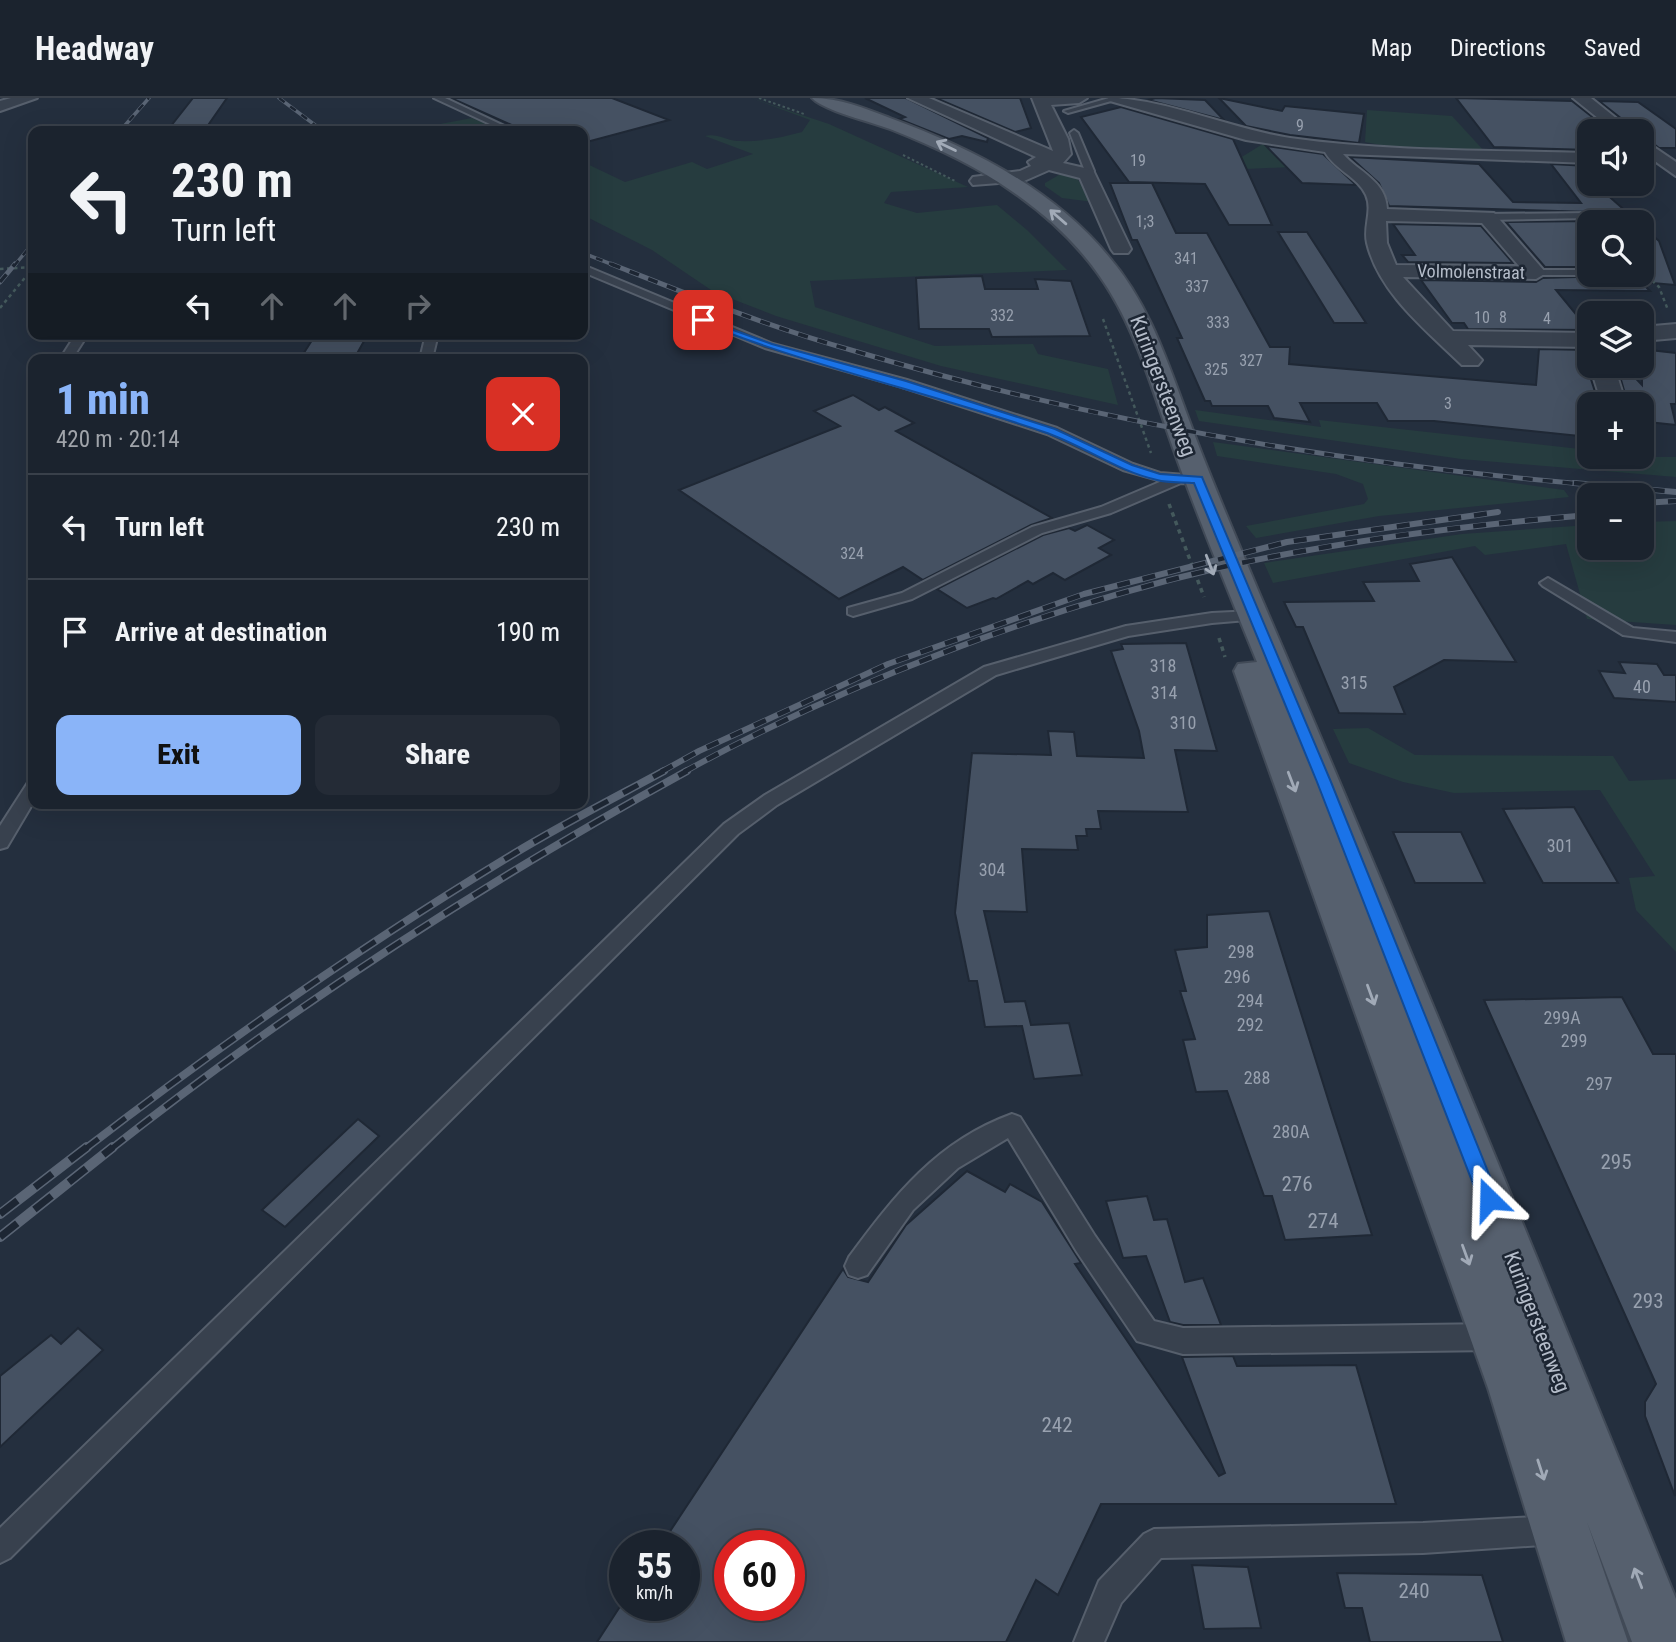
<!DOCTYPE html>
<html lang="en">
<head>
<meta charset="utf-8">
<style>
	:root { --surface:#1b232e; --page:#242b36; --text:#f1f3f6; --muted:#a0a4aa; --line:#39404a; --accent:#8ab4f8 }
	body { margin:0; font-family:"Roboto Condensed",sans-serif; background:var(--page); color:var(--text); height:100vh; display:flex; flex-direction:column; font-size:26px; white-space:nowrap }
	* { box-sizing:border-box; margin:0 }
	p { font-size:23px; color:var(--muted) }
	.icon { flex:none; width:38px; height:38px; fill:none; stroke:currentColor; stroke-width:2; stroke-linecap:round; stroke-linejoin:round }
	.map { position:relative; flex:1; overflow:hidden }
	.drawer { position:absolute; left:28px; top:256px; width:560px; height:455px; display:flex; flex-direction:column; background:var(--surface); border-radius:14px; box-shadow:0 7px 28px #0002,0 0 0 2px var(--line) }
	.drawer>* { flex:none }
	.top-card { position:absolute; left:28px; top:28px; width:560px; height:214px; border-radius:14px; box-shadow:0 7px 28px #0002,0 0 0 2px var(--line); background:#1b232e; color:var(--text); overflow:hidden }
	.fabs { position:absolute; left:1577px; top:21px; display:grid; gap:14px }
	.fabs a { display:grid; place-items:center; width:77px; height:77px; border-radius:14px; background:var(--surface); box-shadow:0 7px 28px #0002,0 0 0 2px var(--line); font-size:35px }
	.speed { position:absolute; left:609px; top:1432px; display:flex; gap:14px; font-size:35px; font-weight:700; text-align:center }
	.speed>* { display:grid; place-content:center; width:91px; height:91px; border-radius:50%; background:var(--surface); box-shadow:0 7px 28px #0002,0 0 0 2px var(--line); line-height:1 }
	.speed small { font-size:18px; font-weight:400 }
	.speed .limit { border:10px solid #d22; background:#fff; color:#111 }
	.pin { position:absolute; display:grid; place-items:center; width:60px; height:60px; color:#fff; margin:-30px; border-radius:14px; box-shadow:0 4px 10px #0006 }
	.me { position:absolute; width:77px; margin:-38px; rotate:338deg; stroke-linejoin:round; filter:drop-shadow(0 0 5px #0008) }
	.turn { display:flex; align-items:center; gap:24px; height:147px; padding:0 28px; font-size:32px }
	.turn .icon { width:91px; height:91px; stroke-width:2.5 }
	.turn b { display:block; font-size:49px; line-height:60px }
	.lanes { display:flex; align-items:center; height:66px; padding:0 28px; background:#0003; justify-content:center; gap:35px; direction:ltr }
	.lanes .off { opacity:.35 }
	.round { display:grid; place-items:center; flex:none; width:74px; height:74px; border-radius:14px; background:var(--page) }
	.overview { display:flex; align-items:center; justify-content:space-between; height:119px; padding:0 28px }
	h1 { font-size:42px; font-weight:800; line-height:52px; color:var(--accent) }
	.cta { display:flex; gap:14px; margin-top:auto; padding:14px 28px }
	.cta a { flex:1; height:80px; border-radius:14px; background:var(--accent); color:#111; font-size:28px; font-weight:800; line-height:80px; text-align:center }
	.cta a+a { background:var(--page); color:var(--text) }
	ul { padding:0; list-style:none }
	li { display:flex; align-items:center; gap:21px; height:105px; padding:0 28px; border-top:2px solid var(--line) }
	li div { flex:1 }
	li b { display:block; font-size:26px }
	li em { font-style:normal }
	header { display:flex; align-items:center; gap:42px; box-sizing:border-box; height:98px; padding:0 35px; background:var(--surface); border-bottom:2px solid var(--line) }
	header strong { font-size:33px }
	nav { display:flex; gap:38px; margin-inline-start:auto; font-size:24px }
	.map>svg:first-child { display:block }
</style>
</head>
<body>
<header>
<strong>Headway</strong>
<nav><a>Map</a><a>Directions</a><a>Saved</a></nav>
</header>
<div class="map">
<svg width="1676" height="1544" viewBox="0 0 1676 1544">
	<rect width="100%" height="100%" fill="#242f3e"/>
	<!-- green -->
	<g fill="#263c3f">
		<path d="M751,0L829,26L968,89L891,94L884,105L917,115L997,107L1027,132L1067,172L810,183L815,209L935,248L1033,246L1038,256L1108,271L1118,307L941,268L776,218L714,194L652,152L583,117V64L625,84L692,64L707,71L753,56L705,38C717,35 725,42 737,43C759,44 780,40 802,34L810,22Z"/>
		<path d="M1367,12L1452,18L1485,54L1401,51L1365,44Z"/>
		<path d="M472,20L503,33H403Z"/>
		<path d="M1266,44L1311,51L1333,67L1246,71L1232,65Z"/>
		<path d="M1064,74L1076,79L1093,104L1062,100L1045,88V85Z"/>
		<path d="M1195,312L1321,329L1319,322L1589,352V359H1676V379L1461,361L1199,323Z"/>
		<path d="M1213,344L1564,392L1569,399L1379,418L1256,440L1246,428L1364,406L1368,401L1363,386L1336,376L1217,358Z"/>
		<path d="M1676,423V527L1587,521L1566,446L1485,457L1475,448L1273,485L1264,465L1462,436L1589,427V450H1642V424Z"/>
		<path d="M1368,630L1415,657L1613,658L1629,683L1676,681V854L1636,812L1629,780L1655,778L1600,692L1454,695L1403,684L1349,665L1333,631Z"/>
	</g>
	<!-- building -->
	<g fill="#455162" stroke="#1f2835" stroke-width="2" fill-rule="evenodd">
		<path d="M193,0H227L204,33H167Z"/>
		<path d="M451,0H612L669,22L583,45V33H525Z"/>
		<path d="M865,0H906L988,40L987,44L962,38L949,41L899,21L905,19Z"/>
		<path d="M936,0H1020L1031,30L1015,34Z"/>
		<path d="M1156,0L1205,2L1224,22L1148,2Z"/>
		<path d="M1219,0L1282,13L1285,8L1364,16L1359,45L1290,37L1246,28Z"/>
		<path d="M1456,0L1572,3L1610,33H1589V52L1494,49Z"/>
		<path d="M1599,3L1638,4L1676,31V50H1659Z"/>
		<path d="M1121,9L1233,41L1272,127H1229L1205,86L1129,84L1081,19Z"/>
		<path d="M1266,48L1323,56L1356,87L1302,85Z"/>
		<path d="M1350,59L1479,66L1513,104L1581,105L1551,66L1589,68V86H1595L1638,124H1589V169H1545L1506,124L1592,123L1595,120L1591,114L1389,108L1379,85Z"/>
		<path d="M1110,85H1152L1176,135H1207L1270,249H1290L1289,266L1536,287L1539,251L1589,252L1587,269L1599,306L1583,305L1589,316V339L1434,323H1388L1377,305H1300L1310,324L1274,320L1268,308H1212L1210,303H1205L1177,240H1182L1137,142H1132Z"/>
		<path d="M1393,126L1481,128L1513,165L1408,164L1402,157H1415Z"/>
		<path d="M1642,128L1659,143L1675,187L1641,184L1650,193L1556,192L1589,232L1468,231L1464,225H1452L1421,182L1536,184L1543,180L1642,177Z"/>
		<path d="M1278,134H1307L1366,225H1334Z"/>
		<path d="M982,178L985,191H1038L1035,181L1071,183L1090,238L992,239L989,231H919L916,180Z"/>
		<path d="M316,236H368L354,261H300Z"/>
		<path d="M1642,245H1648L1650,252L1676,255V306H1671L1676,327L1648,324L1642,306H1628L1617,268H1624L1642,287Z"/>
		<path d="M853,297L879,312L885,309L914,325L896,333L1052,420L1031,427L923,482L903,469L839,501L679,392L840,328L814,313Z"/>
		<path d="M1087,427L1114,442L1099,450L1111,457L1065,482L1053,475L1033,486L1028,483L996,501L993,500L967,510L937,491L1043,437L1069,430L1075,433Z"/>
		<path d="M1452,459L1516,564L1444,562L1394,589L1405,616L1339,615L1303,529H1296L1284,504L1374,503L1363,484L1419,483L1410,466Z"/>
		<path d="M1186,545L1217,653L1175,652L1188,714L1098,713L1101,731H1086L1087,738H1076L1078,752L1022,751L1027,814L984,813L1005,904L1025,903L1031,927L1069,925L1082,977L1034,981L1022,928L985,929L977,883H969L955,815L972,655L1051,657L1048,633L1074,634L1077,658L1144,660L1139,633L1111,553L1123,551L1121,546Z"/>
		<path d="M1619,564L1657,566L1664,577H1676V604L1614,600L1599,573L1625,575Z"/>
		<path d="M1574,709L1618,785H1543L1503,711Z"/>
		<path d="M1393,734H1461L1485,785H1415Z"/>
		<path d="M1269,813L1333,1017L1372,1137L1285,1142L1272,1098H1264L1227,993L1196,994L1183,942L1195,941L1180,893H1186L1175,852L1207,849V817Z"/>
		<path d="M1622,899L1653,956H1676L1675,1398L1645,1318V1304L1656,1286L1484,902Z"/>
		<path d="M358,1021L379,1038L285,1129L262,1112Z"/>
		<path d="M967,1073L1005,1094L1010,1086L1042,1104L1081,1165L1075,1166L1219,1378L1225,1375L1182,1259L1233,1258L1237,1268L1356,1267L1396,1406H1101L1058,1497L1036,1482L1006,1544H597L621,1507H684V1447H661L843,1171L848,1179L868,1184L906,1127ZM730,1447H789V1507H730Z"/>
		<path d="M1147,1098L1154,1122L1167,1121L1185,1184L1203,1180L1221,1227H1183L1170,1224L1146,1158L1123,1160L1106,1103Z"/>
		<path d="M78,1230L103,1252L0,1349V1278L51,1237L61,1246Z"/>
		<path d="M1192,1467L1248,1469L1261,1530L1204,1531Z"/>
		<path d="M1337,1475L1482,1477L1503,1544H1370L1362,1510H1345Z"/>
	</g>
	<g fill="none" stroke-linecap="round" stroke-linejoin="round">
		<!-- lane casing -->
		<g stroke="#565f6c" stroke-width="4">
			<g id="lane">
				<path d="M434,0H445L515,33H505Z"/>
				<path d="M1109,0H1122L1068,15L1064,13Z"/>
				<path d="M1074,32L1078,35L1094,73L1090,78L1082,76L1085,73L1070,35Z"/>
				<path d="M1589,115L1592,120L1487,122L1482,119L1487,116Z"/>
				<path d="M583,167L773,246L907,282L1057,330L1133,366L1160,375L1198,378L1205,382L1198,386L1181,385L1111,415L1042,435L912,501L853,518L848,516V510L902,495L1032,429L1101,409L1162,383L1123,372L1047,336L899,288L765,250L583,174Z"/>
				<path d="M1536,172H1589V177H1593H1532V173Z"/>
				<path d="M76,236H88L72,261H60Z"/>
				<path d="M426,236H438L432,261H420Z"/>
				<path d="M1548,480L1633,530L1676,534V544L1623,537L1543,488L1540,485Z"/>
				<path d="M1254,513L1262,518L1259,521L1212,525L1128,538L996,577L777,707L738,736L10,1460L0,1465V1430L724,726L765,697L984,569L1126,528L1212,515Z"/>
				<path d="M33,684V705L7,749L0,751V728L27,686Z"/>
				<path d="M1012,1016L1020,1019L1095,1138L1154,1223L1183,1230L1495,1226L1504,1230L1508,1239L1504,1248L1495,1252L1183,1256L1137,1243L1077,1154L1008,1040L958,1070L913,1112L867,1177L858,1180L849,1177L845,1168L849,1159C894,1098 937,1043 1012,1016Z"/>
				<path d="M1556,1418L1566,1422L1570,1432L1566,1442L1556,1446L1423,1455L1161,1460L1121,1505L1104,1544H1074L1099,1483L1144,1436L1154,1431L1423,1425Z"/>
			</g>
		</g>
		<!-- street casing -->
		<g stroke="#565f6c" stroke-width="4">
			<g id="street">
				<path d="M11,0H37L0,13V3Z"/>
				<path d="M908,0H929L1053,53L1032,0H1087L1079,5L1051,7L1068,41L1071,56L1063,65L1093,72L1131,151L1128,155H1114L1111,151L1080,80L1049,72L1024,83L973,87L970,83L973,79L1020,73L1031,68L1028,64L1036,59Z"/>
				<path d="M1108,0C1164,0 1231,31 1290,40C1389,54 1490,52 1589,55V65L1343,56C1360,75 1386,83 1387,111L1494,115L1546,175L1536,181L1403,179L1453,233L1589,235V249L1468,247L1482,262L1478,267H1462C1425,231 1379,195 1367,145C1363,128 1373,113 1366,97C1358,79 1335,72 1325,54L1246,42L1110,3ZM1386,123L1482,125L1519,168L1396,167L1387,145Z"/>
				<path d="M1573,0H1591L1632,33H1614Z"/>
				<path d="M1642,41L1676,64V78L1642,54Z"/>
				<path d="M1676,226V240L1642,243V229Z"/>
				<path d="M1590,268H1614L1626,306H1602Z"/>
			</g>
		</g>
		<!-- primary casing -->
		<g stroke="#414a57" stroke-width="4">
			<path id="primary" d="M812,0C840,0 864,10 890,20C972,50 1053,91 1109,159C1153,210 1171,276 1195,338C1215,391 1238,444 1260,497C1403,830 1539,1165 1676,1501V1544H1632L1587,1424L1628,1544H1566L1488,1290L1234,573L1238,566L1257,564C1231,500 1205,437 1181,372C1136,250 1127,174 1013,94C975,67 933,48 890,31C872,24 824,13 812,0Z"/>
		</g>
		<!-- path-far2 -->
		<g stroke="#44595c" stroke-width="2" stroke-dasharray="2.5 2.5" stroke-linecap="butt">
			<path d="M759,0L804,16"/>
			<path d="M903,57L955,83"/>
		</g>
		<!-- path-far1 -->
		<g stroke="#44595c" stroke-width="2.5" stroke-dasharray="3.5 3.5" stroke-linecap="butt">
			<path d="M0,171L33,169"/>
			<path d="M1642,173L1659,189L1668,212"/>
			<path d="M0,210L33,170"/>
			<path d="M1103,221L1151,355"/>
		</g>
		<!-- path -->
		<g stroke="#44595c" stroke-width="3.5" stroke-dasharray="4.5 4.5" stroke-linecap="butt">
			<path d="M1169,406L1204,499"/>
			<path d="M1219,540L1225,559"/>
		</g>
		<!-- lane -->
		<use href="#lane" fill="#38414e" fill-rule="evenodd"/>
		<!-- street -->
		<use href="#street" fill="#38414e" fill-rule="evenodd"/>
		<!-- primary -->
		<use href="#primary" fill="#56606e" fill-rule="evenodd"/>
		<!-- rail-far4 casing -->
		<g stroke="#5a6575" stroke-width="3.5">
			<g id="rail-far4">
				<path d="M279,0L323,33"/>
				<path d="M120,33L149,0"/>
				<path d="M583,155L616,168"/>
				<path d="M14,168L33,145"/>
			</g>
		</g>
		<!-- rail-far3 casing -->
		<g stroke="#5a6575" stroke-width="5">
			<g id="rail-far3">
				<path d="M611,166C690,197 769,229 851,252C1093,324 1342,366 1594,387"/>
				<path d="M0,184L15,166"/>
			</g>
		</g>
		<!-- rail-far2 casing -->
		<g stroke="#5a6575" stroke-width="6">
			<g id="rail-far2">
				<path d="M1574,385L1676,394"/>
				<path d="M1642,405L1676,403"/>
				<path d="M661,674L699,653L888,566L1084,496L1287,444L1498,414"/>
				<path d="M684,674C847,584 1046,509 1227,468C1347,442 1467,427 1589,417"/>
			</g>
		</g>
		<!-- rail-far1 casing -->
		<g stroke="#5a6575" stroke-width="8">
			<g id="rail-far1">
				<path d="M85,1051C223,945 366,845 515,755C563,726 614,700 664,673"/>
				<path d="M111,1051C292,908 485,784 687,673"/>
			</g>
		</g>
		<!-- rail casing -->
		<g stroke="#5a6575" stroke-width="10">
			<g id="rail">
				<path d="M0,1116L87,1049"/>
				<path d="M0,1139L113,1049"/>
			</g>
		</g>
		<!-- rail-far4 -->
		<use href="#rail-far4" stroke="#1d2633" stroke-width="2.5" stroke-dasharray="7" stroke-linecap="butt"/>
		<!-- rail-far3 -->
		<use href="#rail-far3" stroke="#1d2633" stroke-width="3.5" stroke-dasharray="10" stroke-linecap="butt"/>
		<!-- rail-far2 -->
		<use href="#rail-far2" stroke="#1d2633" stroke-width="4.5" stroke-dasharray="13" stroke-linecap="butt"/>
		<!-- rail-far1 -->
		<use href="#rail-far1" stroke="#1d2633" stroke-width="5" stroke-dasharray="17" stroke-linecap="butt"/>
		<!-- rail -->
		<use href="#rail" stroke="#1d2633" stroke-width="7" stroke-dasharray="22" stroke-linecap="butt"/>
	</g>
	<!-- one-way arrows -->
	<defs><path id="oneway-shaft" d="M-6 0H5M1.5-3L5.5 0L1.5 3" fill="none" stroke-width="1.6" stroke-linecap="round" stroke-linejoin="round" transform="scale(1.75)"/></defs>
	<g stroke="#a1aab7">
		<use href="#oneway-shaft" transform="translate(946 48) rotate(-154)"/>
		<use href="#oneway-shaft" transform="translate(1058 119) rotate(-139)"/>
		<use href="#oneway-shaft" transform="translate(1210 467) rotate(69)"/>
		<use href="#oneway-shaft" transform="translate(1292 684) rotate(69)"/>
		<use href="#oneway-shaft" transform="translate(1371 897) rotate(70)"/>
		<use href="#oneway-shaft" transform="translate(1466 1157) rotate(70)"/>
		<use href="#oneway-shaft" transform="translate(1541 1372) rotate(72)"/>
		<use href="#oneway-shaft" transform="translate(1638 1480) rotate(-111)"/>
	</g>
	<!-- route -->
	<path fill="#1a73e8" stroke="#114b97" stroke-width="2" d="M700,220L772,246L906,283L1055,331L1132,367L1160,376L1202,379L1331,684L1499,1101L1496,1108L1489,1111L1482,1108L1479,1101L1317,684L1194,385C1182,384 1168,385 1157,382C1116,373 1083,347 1044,334C930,295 812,269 700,224Z"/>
	<g text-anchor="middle" stroke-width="5" stroke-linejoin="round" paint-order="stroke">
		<!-- far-number labels -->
		<g font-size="16" fill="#98a1af">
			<text x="1300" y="33">9</text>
			<text x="1138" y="68">19</text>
			<text x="1145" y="129">1;3</text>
			<text x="1186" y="166">341</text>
			<text x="1197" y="194">337</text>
			<text x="1002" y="223">332</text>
			<text x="1482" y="225">10</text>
			<text x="1503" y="225">8</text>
			<text x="1547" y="226">4</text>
			<text x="1218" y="230">333</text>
			<text x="1251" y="268">327</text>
			<text x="1216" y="277">325</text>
			<text x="1448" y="311">3</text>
			<text x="852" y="461">324</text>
		</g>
		<!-- far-street labels -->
		<g font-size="18" fill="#b4bcc9" stroke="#1d2633">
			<text transform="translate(1471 174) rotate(1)" y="6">Volmolenstraat</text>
		</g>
		<!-- number labels -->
		<g font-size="18" fill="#98a1af">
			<text x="1163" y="574">318</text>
			<text x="1354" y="591">315</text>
			<text x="1642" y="595">40</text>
			<text x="1164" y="601">314</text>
			<text x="1183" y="631">310</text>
			<text x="1560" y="754">301</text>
			<text x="992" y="778">304</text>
			<text x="1241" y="860">298</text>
			<text x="1237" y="885">296</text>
			<text x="1250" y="909">294</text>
			<text x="1562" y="926">299A</text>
			<text x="1250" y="933">292</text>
			<text x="1574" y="949">299</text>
			<text x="1257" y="986">288</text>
			<text x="1599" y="992">297</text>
			<text x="1291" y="1040">280A</text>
		</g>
		<!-- street labels -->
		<g font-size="21" fill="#b4bcc9" stroke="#1d2633">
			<text transform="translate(1163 288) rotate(69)" y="7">Kuringersteenweg</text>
			<text transform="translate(1537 1224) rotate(69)" y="7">Kuringersteenweg</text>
		</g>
		<!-- near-number labels -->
		<g font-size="21" fill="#98a1af">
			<text x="1616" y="1071">295</text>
			<text x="1297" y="1093">276</text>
			<text x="1323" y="1130">274</text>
			<text x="1648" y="1210">293</text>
			<text x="1057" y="1334">242</text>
			<text x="1414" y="1500">240</text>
		</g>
	</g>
</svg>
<div class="fabs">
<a><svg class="icon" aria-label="sound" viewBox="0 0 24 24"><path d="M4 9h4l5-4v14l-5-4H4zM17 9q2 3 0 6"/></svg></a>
<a><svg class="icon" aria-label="search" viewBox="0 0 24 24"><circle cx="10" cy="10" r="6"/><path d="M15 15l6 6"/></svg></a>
<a><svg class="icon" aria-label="layers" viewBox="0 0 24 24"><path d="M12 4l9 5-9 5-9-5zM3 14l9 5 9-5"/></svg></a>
<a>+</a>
<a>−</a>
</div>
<div class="speed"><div>55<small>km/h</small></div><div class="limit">60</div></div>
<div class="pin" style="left:703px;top:222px;background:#d93025"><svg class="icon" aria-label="arrive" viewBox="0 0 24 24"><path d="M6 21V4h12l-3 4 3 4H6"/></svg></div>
<svg class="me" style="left:1489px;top:1101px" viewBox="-20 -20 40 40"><path d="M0-17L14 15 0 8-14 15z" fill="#1a73e8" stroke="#fff" stroke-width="4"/></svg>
<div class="top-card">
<div class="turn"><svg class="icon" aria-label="left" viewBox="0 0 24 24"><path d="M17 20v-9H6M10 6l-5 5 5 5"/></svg><div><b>230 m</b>Turn left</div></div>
<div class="lanes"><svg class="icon" aria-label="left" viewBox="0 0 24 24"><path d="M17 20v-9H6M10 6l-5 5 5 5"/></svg><svg class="icon off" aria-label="ahead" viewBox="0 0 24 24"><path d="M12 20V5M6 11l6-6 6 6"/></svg><svg class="icon off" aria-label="ahead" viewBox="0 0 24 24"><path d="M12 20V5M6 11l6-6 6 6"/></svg><svg class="icon off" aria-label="right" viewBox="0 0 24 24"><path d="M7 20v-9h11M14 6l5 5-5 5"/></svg></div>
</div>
<section class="drawer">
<div class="overview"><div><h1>1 min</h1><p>420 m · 20:14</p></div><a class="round" style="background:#d93025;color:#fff"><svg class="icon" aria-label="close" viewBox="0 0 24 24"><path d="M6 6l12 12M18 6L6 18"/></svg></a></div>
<ul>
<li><svg class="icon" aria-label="left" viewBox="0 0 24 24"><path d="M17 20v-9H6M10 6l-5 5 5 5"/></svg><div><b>Turn left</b></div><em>230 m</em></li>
<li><svg class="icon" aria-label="arrive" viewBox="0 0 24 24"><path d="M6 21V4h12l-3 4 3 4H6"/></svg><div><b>Arrive at destination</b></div><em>190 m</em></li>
</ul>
<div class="cta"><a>Exit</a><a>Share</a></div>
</section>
</div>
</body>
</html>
